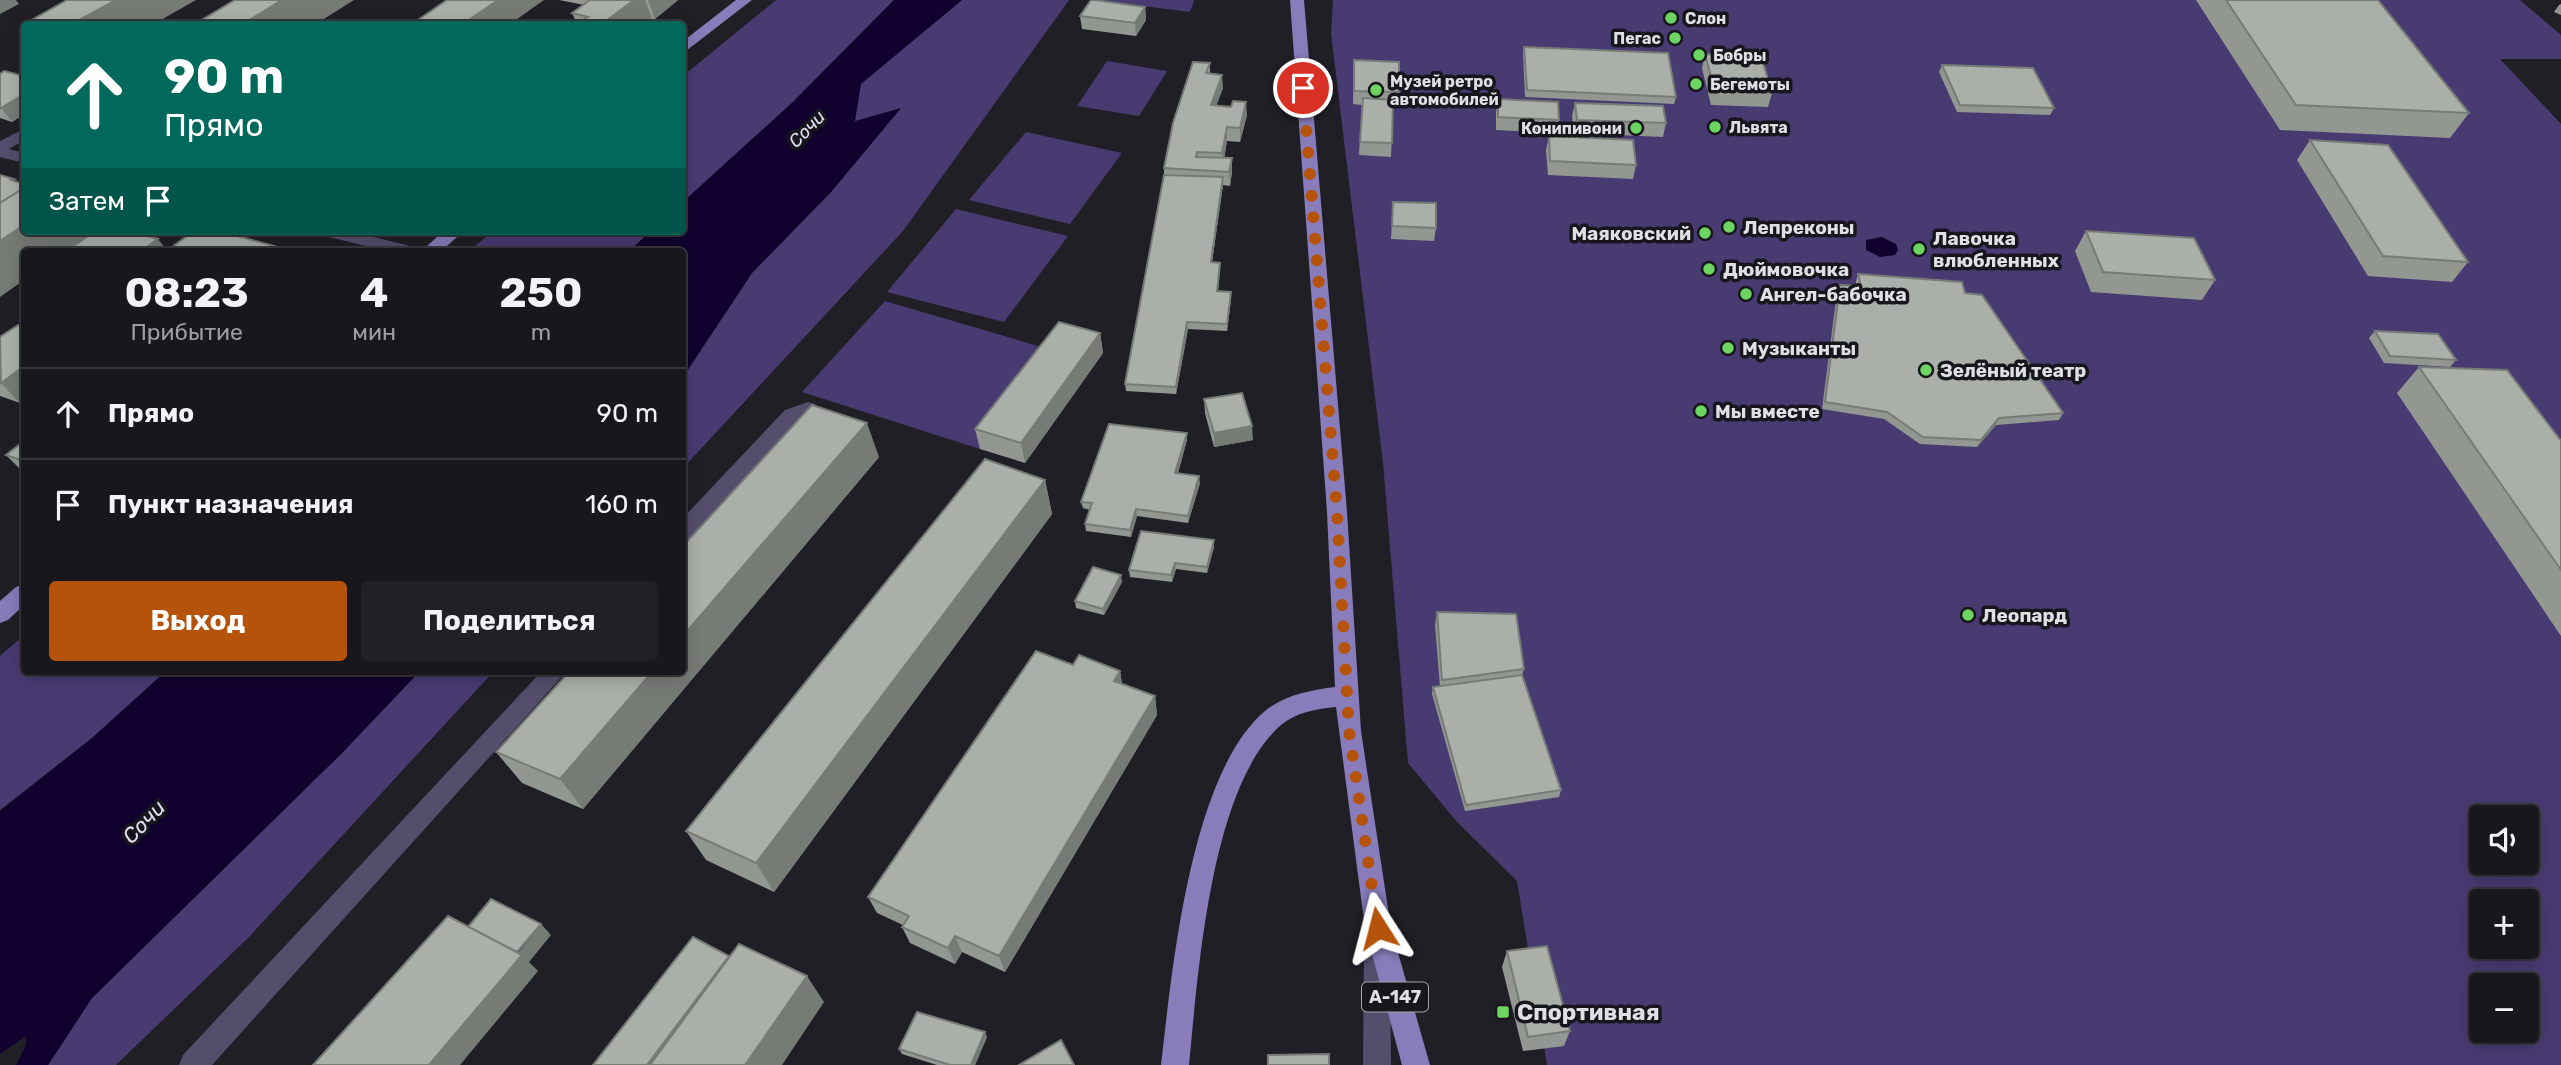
<!DOCTYPE html>
<html lang="ru">
<head>
<meta charset="utf-8">
<style>
	:root { --surface:#18171c; --page:#212025; --text:#f1f3f6; --muted:#9f9fa3; --line:#36363b; --accent:#b45309 }
	body { margin:0; font-family:Rubik,sans-serif; background:var(--page); color:var(--text); height:100vh; display:flex; flex-direction:column; font-size:26px; white-space:nowrap }
	* { box-sizing:border-box; margin:0 }
	p { font-size:23px; color:var(--muted) }
	.icon { flex:none; width:38px; height:38px; fill:none; stroke:currentColor; stroke-width:2; stroke-linecap:round; stroke-linejoin:round }
	.map { position:relative; flex:1; overflow:hidden }
	.sheet { position:absolute; left:21px; top:248px; width:665px; height:427px; display:flex; flex-direction:column; background:var(--surface); border-radius:7px; box-shadow:0 4px 18px #0003,0 0 0 2px var(--line) }
	.sheet>* { flex:none }
	.banner { position:absolute; left:21px; top:21px; width:665px; height:214px; border-radius:7px; box-shadow:0 4px 18px #0003,0 0 0 2px var(--line); background:#00695c; color:#fff; overflow:hidden }
	.tools { position:absolute; left:2469px; top:805px; display:grid; gap:14px }
	.tools a { display:grid; place-items:center; width:70px; height:70px; border-radius:7px; background:var(--surface); box-shadow:0 4px 18px #0003,0 0 0 2px var(--line); font-size:35px }
	.pin { position:absolute; display:grid; place-items:center; width:60px; height:60px; color:#fff; margin:-30px; border:4px solid #fff; border-radius:50%; box-shadow:0 2px 7px #0007 }
	.me { position:absolute; width:77px; margin:-38px; rotate:351deg; stroke-linejoin:round; filter:drop-shadow(0 0 5px #0008) }
	.turn { display:flex; align-items:center; gap:24px; height:147px; padding:0 28px; font-size:32px }
	.turn .icon { width:91px; height:91px; stroke-width:2.5 }
	.turn b { display:block; font-size:49px; line-height:60px }
	.then { display:flex; align-items:center; height:66px; padding:0 28px; background:#0003; gap:14px; font-size:26px }
	.eta { display:flex; justify-content:space-evenly; align-items:center; height:119px; text-align:center }
	.eta b { font-size:42px; font-weight:700; line-height:49px }
	.primary-button { display:flex; gap:14px; margin-top:auto; padding:14px 28px }
	.primary-button a { flex:1; height:80px; border-radius:7px; background:var(--accent); color:#fff; font-size:28px; font-weight:700; line-height:80px; text-align:center }
	.primary-button a+a { background:var(--page); color:var(--text) }
	ul { padding:0; list-style:none }
	li { display:flex; align-items:center; gap:21px; height:91px; padding:0 28px; border-top:2px solid var(--line) }
	li div { flex:1 }
	li b { display:block; font-size:26px }
	li em { font-style:normal }
	.map>svg:first-child { display:block }
</style>
</head>
<body>
<div class="map">
<svg width="2561" height="1065" viewBox="0 0 2561 1065">
	<rect width="100%" height="100%" fill="#201f25"/>
	<!-- green -->
	<g fill="#483b72" fill-rule="evenodd">
		<path d="M776,0H894L793,102L683,202V76Z"/>
		<path d="M962,0H1069L903,231L683,468V377L752,273L831,192L900,109L854,122L860,84Z"/>
		<path d="M1095,0H1194L1190,12Z"/>
		<path d="M1333,0H2520L2561,35V59H2500L2561,124V1065H1547L1517,881L1457,822L1408,763L1383,463L1331,33ZM2482,817H2527V863H2482ZM2482,901H2527V947H2482ZM2482,985H2527V1031H2482Z"/>
		<path d="M1107,61L1167,71L1139,116L1077,106Z"/>
		<path d="M1026,132L1122,153L1070,224L969,200Z"/>
		<path d="M956,209L1068,236L1004,322L887,292Z"/>
		<path d="M493,231H651L628,252H468Z"/>
		<path d="M885,301L1055,351L980,449L802,392Z"/>
		<path d="M24,635V672H165L92,738L0,810V656Z"/>
		<path d="M419,672H493L249,937L116,1065H48L92,998L343,752Z"/>
	</g>
	<!-- water -->
	<g fill="#11012f">
		<path d="M894,0H962L861,84L855,121L901,108L831,192L752,273L683,377L682,252H628L651,231H682L683,202L793,102Z"/>
		<path d="M1882,237L1896,244L1898,250L1895,255L1880,257L1866,250V240Z"/>
		<path d="M165,672H419L343,752L92,998L48,1065H16L26,1045V1036L0,1054V811L92,738Z"/>
	</g>
	<g fill="none" stroke-linecap="round" stroke-linejoin="round">
		<!-- minor -->
		<g fill="#544e6c" fill-rule="evenodd">
			<path d="M24,129V140L9,149L24,153V163L0,157V141Z"/>
			<path d="M318,231H349L418,248L421,252H390L321,235Z"/>
			<path d="M808,402L815,404L818,409L815,414L799,420L689,539L682,541V519L785,410Z"/>
			<path d="M541,672H566L212,1065H179L183,1055Z"/>
			<path d="M1377,932L1386,936L1390,945L1391,1065H1363L1364,945L1368,936Z"/>
		</g>
		<!-- major -->
		<g fill="#887cba" fill-rule="evenodd">
			<path d="M736,0H752L682,54V42Z"/>
			<path d="M1290,0H1304L1347,512L1361,731L1391,928L1430,1065H1402L1365,928L1336,707C1316,709 1297,712 1281,725C1210,787 1198,974 1189,1065H1161C1172,971 1190,774 1265,711C1284,695 1311,690 1335,687L1327,512Z"/>
			<path d="M444,231H464L440,252H420Z"/>
			<path d="M24,584V605L8,620L0,623V601L16,587Z"/>
		</g>
	</g>
	<!-- wall -->
	<g fill="#929791">
		<path d="M559,0H678L655,19H652L644,24H577L572,13L584,5Z"/>
		<path d="M2196,0H2378L2469,113L2450,138L2280,130Z"/>
		<path d="M2561,4V15L2554,12L2559,5Z"/>
		<path d="M1145,7L1146,20L1136,36L1082,29L1080,16Z"/>
		<path d="M1524,47L1676,97L1674,104L1525,97L1523,54Z"/>
		<path d="M1705,54L1772,93L1768,107L1711,105L1702,68Z"/>
		<path d="M1354,60L1399,92L1398,106H1393L1391,157L1359,155L1362,105L1353,104Z"/>
		<path d="M1210,63V74L1223,88L1216,106L1247,115L1240,142L1227,141L1224,158L1232,172L1230,186L1223,185L1212,262L1220,270L1218,291L1231,292V299L1227,331L1188,329L1176,394L1126,391L1125,384L1164,175V168Z"/>
		<path d="M1942,65L2054,108L2050,115L1957,112L1939,72Z"/>
		<path d="M0,74L24,76V114L12,122L0,118Z"/>
		<path d="M1498,99L1559,120L1557,133L1496,130V113Z"/>
		<path d="M1575,103L1666,123L1663,137L1574,133L1572,116Z"/>
		<path d="M1549,136L1636,165L1633,179L1548,175L1546,150Z"/>
		<path d="M2310,140L2468,262L2452,282L2368,276L2297,160Z"/>
		<path d="M1393,202L1436,228L1434,241L1391,239Z"/>
		<path d="M2086,231L2215,280L2202,300L2091,292L2075,251Z"/>
		<path d="M1858,274L1965,293L2063,413L2059,420L1996,425L1977,447L1920,444L1884,419L1822,409L1837,292L1840,285L1856,286V281Z"/>
		<path d="M24,327V400L20,403L0,396V337Z"/>
		<path d="M2375,331L2456,360L2450,367L2384,363L2369,338Z"/>
		<path d="M1100,333L1103,353L1025,463L980,449L975,429Z"/>
		<path d="M2419,367L2561,441V636L2397,393Z"/>
		<path d="M1204,399L1253,440L1214,447L1205,413Z"/>
		<path d="M1187,440L1178,473L1200,483L1188,523L1137,516L1131,537L1086,531L1085,524L1090,510L1083,508L1081,502Z"/>
		<path d="M24,441V473L6,455Z"/>
		<path d="M879,457L583,809L522,783L496,752Z"/>
		<path d="M1045,480L1052,514L774,892L706,860L686,831Z"/>
		<path d="M1214,540V547L1207,573L1176,569L1172,582L1130,577L1129,570Z"/>
		<path d="M1122,582L1104,615L1076,608L1075,601Z"/>
		<path d="M1437,612L1524,669L1522,675L1561,790L1559,797L1465,811L1432,694L1433,687L1440,686L1435,625Z"/>
		<path d="M1073,665L1120,671L1122,684L1155,696L1157,715L1005,972L962,952L955,964L910,943L902,927L903,925L877,913L868,897Z"/>
		<path d="M1507,951L1570,1031L1564,1046L1523,1051L1502,967Z"/>
		<path d="M987,1037L975,1065H937L902,1054L899,1049Z"/>
	</g>
	<!-- shaded-wall -->
	<g fill="#777b76">
		<path d="M0,0H16L19,4L0,14Z"/>
		<path d="M116,0H196L154,24H72Z"/>
		<path d="M282,0H354L316,24H243Z"/>
		<path d="M498,0H544L510,24H463Z"/>
		<path d="M634,0H645L652,19L644,24H608L606,21Z"/>
		<path d="M648,0H678L655,19Z"/>
		<path d="M1145,7L1146,20L1136,36L1135,23Z"/>
		<path d="M1222,75L1223,88L1211,119V105Z"/>
		<path d="M24,94V114L12,122L1,108Z"/>
		<path d="M1246,102L1247,115L1240,142V128Z"/>
		<path d="M1227,127V141L1223,167L1222,153Z"/>
		<path d="M1232,158V172L1230,186L1229,172Z"/>
		<path d="M1223,177V184L1211,269V262Z"/>
		<path d="M24,225V231H97L66,252H24V280L0,297V241Z"/>
		<path d="M158,239L168,252H140Z"/>
		<path d="M1231,292V299L1227,331V324Z"/>
		<path d="M1187,322L1188,329L1176,394V387Z"/>
		<path d="M1100,333L1103,353L1025,463L1021,443Z"/>
		<path d="M24,366V400L20,403L1,383Z"/>
		<path d="M1999,418L1996,425L1977,447L1981,440Z"/>
		<path d="M867,423L879,457L583,809L560,779L652,672H682V637Z"/>
		<path d="M1252,426L1253,440L1214,447V433Z"/>
		<path d="M1187,433V440L1176,480L1175,473Z"/>
		<path d="M1199,476L1200,483L1188,523V516Z"/>
		<path d="M1045,480L1052,514L774,892L756,863Z"/>
		<path d="M1136,509L1137,516L1131,537L1130,530Z"/>
		<path d="M1214,540V547L1207,573V567Z"/>
		<path d="M1175,563L1176,569L1172,582L1171,575Z"/>
		<path d="M1121,575L1122,582L1104,615L1103,609Z"/>
		<path d="M1120,671L1123,690L1114,681Z"/>
		<path d="M1155,696L1157,715L1005,972L999,956Z"/>
		<path d="M541,924L551,935L529,962L538,971L460,1065H429Z"/>
		<path d="M955,936L962,952L955,964L948,948Z"/>
		<path d="M729,956L655,1065H647Z"/>
		<path d="M807,976L824,1002L782,1065H745Z"/>
		<path d="M985,1032L987,1037L975,1065H971Z"/>
	</g>
	<!-- building -->
	<g fill="#aab0a9" stroke="#777b76" stroke-width="2">
		<path d="M67,0H116L72,24H37L28,22Z"/>
		<path d="M235,0H282L243,24H195Z"/>
		<path d="M447,0H498L463,24H412Z"/>
		<path d="M590,0H634L606,21L621,24H577L588,17L572,13Z"/>
		<path d="M1091,0H1095L1145,7L1135,23L1080,16Z"/>
		<path d="M2226,0H2378L2469,113L2296,105Z"/>
		<path d="M1524,47L1668,53L1676,97L1527,90Z"/>
		<path d="M1705,54L1761,56L1772,93L1715,91Z"/>
		<path d="M1354,60L1399,62V92L1354,91Z"/>
		<path d="M1193,62L1210,63L1206,73L1222,75L1211,105L1231,107L1233,101L1246,102L1240,128L1227,127L1222,153L1197,152L1196,157L1232,158L1229,172L1164,168L1173,123Z"/>
		<path d="M1942,65L2033,68L2054,108L1960,105Z"/>
		<path d="M4,71L24,76V94L1,108H0V74Z"/>
		<path d="M1363,98L1393,100L1392,143L1360,142Z"/>
		<path d="M1498,99L1558,102L1559,120L1498,117Z"/>
		<path d="M1575,103L1663,106L1666,123L1577,120Z"/>
		<path d="M1549,136L1633,140L1636,165L1550,161Z"/>
		<path d="M2310,140L2388,145L2468,262L2383,256Z"/>
		<path d="M0,175L14,179L11,180L24,184V188L0,203Z"/>
		<path d="M1164,175L1223,177L1211,262L1220,263L1217,291L1231,292L1227,324L1187,322L1176,387L1125,384Z"/>
		<path d="M24,188V225L0,241V203Z"/>
		<path d="M1393,202L1436,203V228L1392,226Z"/>
		<path d="M95,231H128L158,239L140,252H65Z"/>
		<path d="M194,231H219L296,252H165Z"/>
		<path d="M2086,231L2194,238L2215,280L2103,272Z"/>
		<path d="M1858,274L1962,282L1965,293L1982,295L2063,413L1999,418L1981,440L1923,437L1887,412L1825,402L1840,285L1861,286Z"/>
		<path d="M1059,322L1100,333L1021,443L975,429Z"/>
		<path d="M18,325L24,327V366L1,383L0,337Z"/>
		<path d="M2375,331L2438,334L2456,360L2390,356Z"/>
		<path d="M2419,367L2507,370L2561,441V570Z"/>
		<path d="M1242,393L1252,426L1214,433L1204,399Z"/>
		<path d="M812,405L867,423L682,637V547Z"/>
		<path d="M1109,424L1187,433L1175,473L1199,476L1188,516L1136,509L1130,530L1085,524L1092,503L1081,502Z"/>
		<path d="M24,441V461L6,455Z"/>
		<path d="M985,459L1045,480L756,863L686,831Z"/>
		<path d="M1141,531L1214,540L1207,567L1175,563L1171,575L1129,570Z"/>
		<path d="M1093,567L1121,575L1103,609L1075,601Z"/>
		<path d="M1437,612L1516,614L1524,669L1442,680Z"/>
		<path d="M1036,651L1073,665L1079,655L1120,671L1114,681L1155,696L999,956L955,936L948,948L902,927L909,916L868,897Z"/>
		<path d="M569,672H652L560,779L496,752Z"/>
		<path d="M1522,675L1561,790L1466,805L1433,687Z"/>
		<path d="M491,899L541,924L517,952L468,927Z"/>
		<path d="M448,916L522,955L429,1065H313Z"/>
		<path d="M693,937L729,956L647,1065H593Z"/>
		<path d="M739,944L807,976L745,1065H650Z"/>
		<path d="M1547,946L1570,1031L1528,1037L1507,951Z"/>
		<path d="M917,1012L985,1032L971,1065H950L899,1049Z"/>
		<path d="M1061,1040L1074,1065H1019Z"/>
		<path d="M1329,1054V1065H1268V1055Z"/>
	</g>
	<g fill="none" stroke-linecap="round" stroke-linejoin="round">
		<!-- route -->
		<path stroke="#b45309" stroke-width="12" stroke-dasharray="0 21.6" d="M1303,88L1337,512L1349,731L1378,928"/>
	</g>
	<!-- markers -->
	<g fill="#6dd361" stroke="#17161c" stroke-width="2.5">
		<circle cx="1671" cy="18" r="7"/>
		<circle cx="1675" cy="38" r="7"/>
		<circle cx="1699" cy="55" r="7"/>
		<circle cx="1696" cy="84" r="7"/>
		<circle cx="1376" cy="90" r="7"/>
		<circle cx="1715" cy="127" r="7"/>
		<circle cx="1636" cy="128" r="7"/>
		<circle cx="1729" cy="227" r="7"/>
		<circle cx="1705" cy="233" r="7"/>
		<circle cx="1919" cy="249" r="7"/>
		<circle cx="1709" cy="269" r="7"/>
		<circle cx="1746" cy="294" r="7"/>
		<circle cx="1728" cy="348" r="7"/>
		<circle cx="1926" cy="370" r="7"/>
		<circle cx="1701" cy="411" r="7"/>
		<circle cx="1968" cy="615" r="7"/>
		<rect x="1496" y="1005" width="14" height="14" rx="3.5"/>
	</g>
	<g text-anchor="middle" stroke-width="7" stroke-linejoin="round" paint-order="stroke">
		<!-- far-poi labels -->
		<g font-size="16" font-weight="bold" fill="#e0e0e4" stroke="#17161c" text-anchor="start">
			<text x="1685" y="24">Слон</text>
			<text x="1661" y="44" text-anchor="end">Пегас</text>
			<text x="1713" y="61">Бобры</text>
			<text x="1390" y="87">Музей ретро<tspan x="1390" dy="18">автомобилей</tspan></text>
			<text x="1710" y="90">Бегемоты</text>
			<text x="1729" y="133">Львята</text>
			<text x="1622" y="134" text-anchor="end">Конипивони</text>
		</g>
		<!-- far-water labels -->
		<g font-size="18" font-style="italic" fill="#e1def2" stroke="#17161c">
			<text transform="translate(807 129) rotate(-46)" y="6">Сочи</text>
		</g>
		<!-- shield labels -->
		<rect fill="#17161c" stroke="#a4a3a8" stroke-width="2" x="1362" y="982.5" width="66" height="29" rx="5"/>
		<g font-size="18" font-weight="bold" fill="#e0e0e4">
			<text x="1395" y="1003">А-147</text>
		</g>
		<!-- poi labels -->
		<g font-size="19" font-weight="bold" fill="#e0e0e4" stroke="#17161c" text-anchor="start">
			<text x="1743" y="234">Лепреконы</text>
			<text x="1691" y="240" text-anchor="end">Маяковский</text>
			<text x="1933" y="245">Лавочка<tspan x="1933" dy="22">влюбленных</tspan></text>
			<text x="1723" y="276">Дюймовочка</text>
			<text x="1760" y="301">Ангел-бабочка</text>
			<text x="1742" y="355">Музыканты</text>
			<text x="1940" y="377">Зелёный театр</text>
			<text x="1715" y="418">Мы вместе</text>
			<text x="1982" y="622">Леопард</text>
		</g>
		<!-- water labels -->
		<g font-size="21" font-style="italic" fill="#e1def2" stroke="#17161c">
			<text transform="translate(144 822) rotate(-46)" y="7">Сочи</text>
		</g>
		<!-- near-poi labels -->
		<g font-size="23" font-weight="bold" fill="#e0e0e4" stroke="#17161c" text-anchor="start">
			<text x="1517" y="1020">Спортивная</text>
		</g>
	</g>
</svg>
<div class="tools">
<a><svg class="icon" aria-label="sound" viewBox="0 0 24 24"><path d="M4 9h4l5-4v14l-5-4H4zM17 9q2 3 0 6"/></svg></a>
<a>+</a>
<a>−</a>
</div>
<div class="pin" style="left:1303px;top:88px;background:#d93025"><svg class="icon" aria-label="arrive" viewBox="0 0 24 24"><path d="M6 21V4h12l-3 4 3 4H6"/></svg></div>
<svg class="me" style="left:1378px;top:928px" viewBox="-20 -20 40 40"><path d="M0-17L14 15 0 8-14 15z" fill="#b45309" stroke="#fff" stroke-width="4"/></svg>
<div class="banner">
<div class="turn"><svg class="icon" aria-label="ahead" viewBox="0 0 24 24"><path d="M12 20V5M6 11l6-6 6 6"/></svg><div><b>90 m</b>Прямо</div></div>
<div class="then">Затем<svg class="icon" aria-label="arrive" viewBox="0 0 24 24"><path d="M6 21V4h12l-3 4 3 4H6"/></svg></div>
</div>
<section class="sheet">
<div class="eta">
<div><b>08:23</b><p>Прибытие</p></div>
<div><b>4</b><p>мин</p></div>
<div><b>250</b><p>m</p></div>
</div>
<ul>
<li><svg class="icon" aria-label="ahead" viewBox="0 0 24 24"><path d="M12 20V5M6 11l6-6 6 6"/></svg><div><b>Прямо</b></div><em>90 m</em></li>
<li><svg class="icon" aria-label="arrive" viewBox="0 0 24 24"><path d="M6 21V4h12l-3 4 3 4H6"/></svg><div><b>Пункт назначения</b></div><em>160 m</em></li>
</ul>
<div class="primary-button"><a>Выход</a><a>Поделиться</a></div>
</section>
</div>
</body>
</html>
